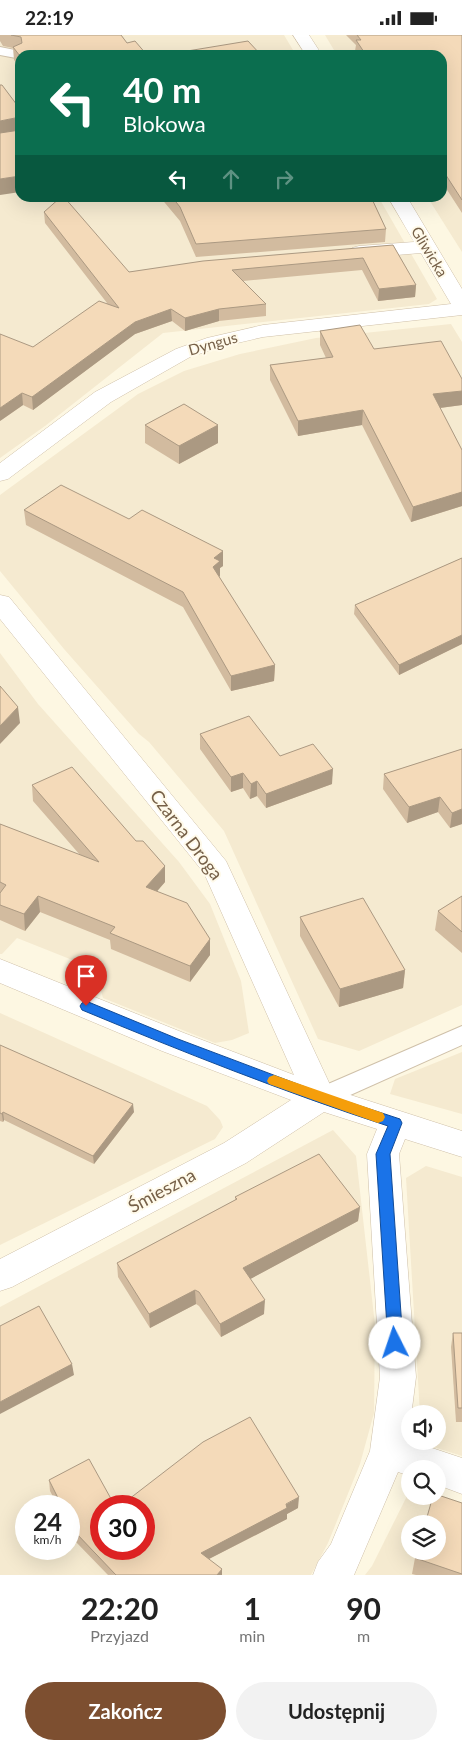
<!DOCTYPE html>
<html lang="pl">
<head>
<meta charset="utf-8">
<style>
	:root { --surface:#fff; --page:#f2f2f2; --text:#222; --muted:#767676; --accent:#7d4f30 }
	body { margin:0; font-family:Lato,sans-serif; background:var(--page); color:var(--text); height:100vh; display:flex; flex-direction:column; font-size:19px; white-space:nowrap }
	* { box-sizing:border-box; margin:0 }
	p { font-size:16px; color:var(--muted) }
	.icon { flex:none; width:28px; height:28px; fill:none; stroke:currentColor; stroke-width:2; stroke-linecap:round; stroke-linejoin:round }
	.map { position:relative; height:1540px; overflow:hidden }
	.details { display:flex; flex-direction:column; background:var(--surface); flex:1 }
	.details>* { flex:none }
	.guide { position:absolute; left:15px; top:15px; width:432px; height:152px; border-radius:15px; box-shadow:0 5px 20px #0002; background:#0b6e4f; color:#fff; overflow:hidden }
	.controls { position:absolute; left:401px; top:1370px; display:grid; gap:10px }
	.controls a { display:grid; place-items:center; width:45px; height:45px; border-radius:50%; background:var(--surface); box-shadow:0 5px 20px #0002; font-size:25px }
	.speed { position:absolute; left:15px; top:1460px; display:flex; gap:10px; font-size:25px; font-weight:700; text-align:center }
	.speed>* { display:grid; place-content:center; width:65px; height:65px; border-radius:50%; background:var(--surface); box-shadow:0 5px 20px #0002; line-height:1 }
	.speed small { font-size:12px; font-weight:400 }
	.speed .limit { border:8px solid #d22; background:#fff; color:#111 }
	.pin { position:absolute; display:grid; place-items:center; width:42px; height:42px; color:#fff; margin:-51px -21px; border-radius:50% 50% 50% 0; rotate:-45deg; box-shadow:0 0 5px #0007 }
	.pin .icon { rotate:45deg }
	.me { position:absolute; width:55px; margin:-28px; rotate:356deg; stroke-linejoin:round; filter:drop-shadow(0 0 4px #0008) }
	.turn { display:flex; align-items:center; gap:18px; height:105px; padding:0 25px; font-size:22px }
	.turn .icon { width:65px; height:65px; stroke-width:2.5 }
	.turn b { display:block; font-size:35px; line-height:42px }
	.lanes { display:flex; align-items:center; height:48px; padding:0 25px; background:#0003; justify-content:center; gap:25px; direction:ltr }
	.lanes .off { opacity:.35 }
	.eta { display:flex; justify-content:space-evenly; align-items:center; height:85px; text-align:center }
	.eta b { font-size:30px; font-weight:700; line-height:35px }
	.button { display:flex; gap:10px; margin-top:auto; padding:10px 25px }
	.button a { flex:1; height:58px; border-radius:30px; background:var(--accent); color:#fff; font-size:20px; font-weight:700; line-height:58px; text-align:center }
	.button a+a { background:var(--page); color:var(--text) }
	.status { display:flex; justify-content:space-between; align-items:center; height:35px; padding:0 25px; background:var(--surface); direction:ltr }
	.status svg { height:14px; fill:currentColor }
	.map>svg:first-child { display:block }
</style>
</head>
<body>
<div class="status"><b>22:19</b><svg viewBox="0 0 49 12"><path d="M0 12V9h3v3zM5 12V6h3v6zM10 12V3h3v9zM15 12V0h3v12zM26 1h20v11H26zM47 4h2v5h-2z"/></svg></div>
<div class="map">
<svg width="462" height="1540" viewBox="0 0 462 1540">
	<rect width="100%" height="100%" fill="#fdf7e2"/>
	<!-- residential -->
	<g fill="#f5ead0" fill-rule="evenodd">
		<path d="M0,0H284L296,20H20V94L0,97Z"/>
		<path d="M325,0H462V217L428,163L442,162V20H337Z"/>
		<path d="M20,115V162L379,163L437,264L429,269L163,298L45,391L0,423V119Z"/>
		<path d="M451,289L462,307V970L359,1016L318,1004L224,796L149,707L139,699L64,614L0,536V460L138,359L184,336L240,319L316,303Z"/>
		<path d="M0,618L38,669L179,827L210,869L241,946L249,998L232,1005L215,1008L103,963L95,934L17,903L2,919H0Z"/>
		<path d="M0,978L207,1071L220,1085L223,1092L215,1104L0,1210Z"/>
		<path d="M462,1017V1079L390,1059L395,1044Z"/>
		<path d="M333,1095L356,1121L375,1290L374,1378L360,1429L328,1508L311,1540H0V1272ZM26,1471H69V1514H26ZM101,1471H144V1514H101Z"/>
		<path d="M426,1131L462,1142V1421L421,1408V1406H438V1379H420L406,1143Z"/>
		<path d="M410,1455V1461H438V1459L462,1468V1540H365L372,1531ZM410,1489H438V1516H410Z"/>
	</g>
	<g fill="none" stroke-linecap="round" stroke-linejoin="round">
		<!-- lane casing -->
		<g stroke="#cfc0a9" stroke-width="2">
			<g id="lane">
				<path d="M0,12L20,16L22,19L16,23L0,20Z"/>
				<path d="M462,991V1010L328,1070L320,1072L312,1070L309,1063L312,1056Z"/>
			</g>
		</g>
		<!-- street casing -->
		<g stroke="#cfc0a9" stroke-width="1">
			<g id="street">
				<path d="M293,0H309L322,20H306Z"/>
				<path d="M388,162H407L462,254V280L263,302L220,312L190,322L111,367L8,444L0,446V428L95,357L176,314L207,303L263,290L451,269L421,218L359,223L352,221L349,217L352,213L359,211L414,207Z"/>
				<path d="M0,560L9,562L226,826L332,1054L462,1096V1122L405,1104L399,1119L416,1342L408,1405L462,1423V1459L438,1450V1434H410V1441L398,1437L354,1540H313L318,1527L331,1509L370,1416L380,1342L367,1119L377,1094L324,1077L246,1128L12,1252L0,1256V1224L224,1108L291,1065L162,1016L0,948V924L184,998L294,1040L204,838L0,584Z"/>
			</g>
		</g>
		<!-- lane -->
		<use href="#lane" fill="#fff" fill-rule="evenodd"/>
		<!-- street -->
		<use href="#street" fill="#fff" fill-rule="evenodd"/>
	</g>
	<!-- wall -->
	<g fill="#d2bb9f">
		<path d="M0,0H121L127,8L20,20V32L14,25L13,13L3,11L0,6Z"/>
		<path d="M346,0H462V178L442,147V20H358L355,16L356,10Z"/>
		<path d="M160,162H371L386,194L385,207L196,222L180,186Z"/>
		<path d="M44,177L129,237L393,210L416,250L415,262L378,266L362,235L243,246L266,269V281L219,286L185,296L172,286L135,299L33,375L23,370L0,386L33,312L107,268L45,188Z"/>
		<path d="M320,296L462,344V370L440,373L462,415V471L411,487L362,390L298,401L270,345V330L326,323L320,310Z"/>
		<path d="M145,390L218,408L179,429L145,408Z"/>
		<path d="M24,475L129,484L223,516V531L220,533V541L219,542L275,630L274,646L231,656L183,572L26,490Z"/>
		<path d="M462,523V609L399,640L354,579L355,570Z"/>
		<path d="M200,699L280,721L332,749L266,773L257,761L250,764L243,753L231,757L200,714Z"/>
		<path d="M462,714V789L450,793L438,777L407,788L383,754L384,739Z"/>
		<path d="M32,750L165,847L157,856L210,904V920L190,947L111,914L110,905L40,877L25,896L0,885V789L80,820L33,766Z"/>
		<path d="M462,861V918L435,895L438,876Z"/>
		<path d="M300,882L405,935L403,953L339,972L300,901Z"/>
		<path d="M0,1010L134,1077L94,1129L4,1085L3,1087L0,1086Z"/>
		<path d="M235,1162L360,1172L358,1186L250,1244L264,1279L221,1302L199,1271L196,1269L150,1293L118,1242L117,1228L235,1165Z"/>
		<path d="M453,1298H462V1387H456L451,1312Z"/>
		<path d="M49,1445L101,1514L298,1473L287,1479V1484L209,1524L222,1540H108L76,1507L69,1492V1471H58L50,1456Z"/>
		<path d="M462,1468V1540H416L412,1539L415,1523Z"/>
	</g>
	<!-- shaded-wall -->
	<g fill="#ab9982">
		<path d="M20,82V98L0,102V86Z"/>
		<path d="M20,141V157L0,160V144Z"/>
		<path d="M416,250L415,262L378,266L379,254Z"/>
		<path d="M171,274L172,286L135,299L33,375L32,362L135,287Z"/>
		<path d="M219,274V286L185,296V283Z"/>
		<path d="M462,356V370L432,374L433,359Z"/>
		<path d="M22,358L23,370L0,386V373Z"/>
		<path d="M363,375L362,390L298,401V386Z"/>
		<path d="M218,390V408L179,429V411Z"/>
		<path d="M462,457V471L411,487L413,472Z"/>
		<path d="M223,516V531L220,533V541L213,547V532L214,523Z"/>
		<path d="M462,600V609L399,640V630Z"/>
		<path d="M275,630L274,646L231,656V641Z"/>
		<path d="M18,672L20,688L0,709V691Z"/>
		<path d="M333,734L332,749L266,773V759Z"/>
		<path d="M243,738V753L231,757V742Z"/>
		<path d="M257,746V761L250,764L251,749Z"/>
		<path d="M440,762L438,777L407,788L409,772Z"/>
		<path d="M462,774V789L450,793L452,778Z"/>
		<path d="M165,831V847L147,868L146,852Z"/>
		<path d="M38,861L40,877L25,896L24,879Z"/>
		<path d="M210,904V920L190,947V931Z"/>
		<path d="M405,935L403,953L339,972L340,954Z"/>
		<path d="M133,1069L134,1077L94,1129L93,1121Z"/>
		<path d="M3,1077L4,1085L3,1087L2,1079Z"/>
		<path d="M360,1172L358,1186L243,1248V1233Z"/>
		<path d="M195,1255L196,1269L150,1293L149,1279Z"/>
		<path d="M265,1265L264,1279L221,1302L220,1289Z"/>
		<path d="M72,1329L74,1340L0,1379V1367Z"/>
		<path d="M299,1462L298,1473L287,1479V1484L201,1528V1518Z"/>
		<path d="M222,1534V1540H217Z"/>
	</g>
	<!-- building -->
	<g fill="#f4dab9" stroke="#ab9982">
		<path d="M11,0H121L127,8L135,6L147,20H20V21L13,12L22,8L21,2Z"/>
		<path d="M357,0H462V165L442,134V20H366L356,5H361Z"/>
		<path d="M248,6L261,20H163Z"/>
		<path d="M0,50H2L20,74V85V82L0,86Z"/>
		<path d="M20,95V141L0,144V98Z"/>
		<path d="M61,162H64L129,237L203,226L393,210L416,250L379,254L363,223L232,235L266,269L219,274L185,283L171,274L135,287L32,362L22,358L0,373V299L33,312L99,266L119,273L44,177Z"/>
		<path d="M172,162H371L386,194L196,209L180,172Z"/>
		<path d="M360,290L374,314L441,306L462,344V356L433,359L462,415V457L413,472L363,375L298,386L270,330L333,322L320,296Z"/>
		<path d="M184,369L218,390L179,411L145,390Z"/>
		<path d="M61,450L129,484L142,475L223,516L214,523L220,526L213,532L275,630L231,641L183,557L24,475Z"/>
		<path d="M462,523V600L399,630L355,570Z"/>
		<path d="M0,651L18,672L0,691Z"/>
		<path d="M249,681L280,721L313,709L333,734L266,759L257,746L251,749L243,738L231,742L200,699Z"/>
		<path d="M462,714V774L452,778L440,762L409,772L384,739Z"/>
		<path d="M72,732L136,806H143L165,831L146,852L187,868L210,904L190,931L110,898L115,892L38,861L24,879L0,870V858L6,850L0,847V789L99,827L32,750Z"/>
		<path d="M462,861V897L438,876Z"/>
		<path d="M363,863L405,935L340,954L300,882Z"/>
		<path d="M0,1010L133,1069L93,1121L3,1077L2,1079L0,1078Z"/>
		<path d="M319,1119L360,1172L243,1233L265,1265L220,1289L199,1257L195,1255L149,1279L117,1228L237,1164L235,1162Z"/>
		<path d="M39,1271L72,1329L0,1367V1291Z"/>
		<path d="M453,1298H462V1373H458Z"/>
		<path d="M250,1382L299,1462L286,1469L287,1473L201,1518L222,1534L217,1540H116L75,1497L69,1484V1471H62L49,1445L89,1424L115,1471H101V1514H144V1471H120L203,1407Z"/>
		<path d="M438,1460L462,1468V1539L415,1523L417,1516H438V1489H425L433,1461H438Z"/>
	</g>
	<!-- route -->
	<path fill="#1a73e8" stroke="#114b97" d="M86,966L178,1004L324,1059L400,1084L402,1088L390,1119L403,1308L401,1312L395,1314L390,1312L388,1308L376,1119L388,1091C284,1057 183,1017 82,975L80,971L82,968Z"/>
	<!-- slow -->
	<path fill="#f59e0b" d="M274,1040L383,1078L385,1082L383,1086L378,1088L269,1049L267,1046L269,1042Z"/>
	<g text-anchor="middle" stroke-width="4" stroke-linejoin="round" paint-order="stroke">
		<!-- far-street labels -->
		<g font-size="15" fill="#766048" stroke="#fffaea">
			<text transform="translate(429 217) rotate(59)" y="5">Gliwicka</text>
			<text transform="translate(213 309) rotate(-16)" y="5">Dyngus</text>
		</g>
		<!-- street labels -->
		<g font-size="18" fill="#766048" stroke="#fffaea">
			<text transform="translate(186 800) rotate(53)" y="6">Czarna Droga</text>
			<text transform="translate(162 1156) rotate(-28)" y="6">Śmieszna</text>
		</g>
	</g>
</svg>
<div class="controls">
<a><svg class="icon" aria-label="sound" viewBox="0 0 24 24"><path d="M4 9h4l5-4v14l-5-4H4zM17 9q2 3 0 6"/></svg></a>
<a><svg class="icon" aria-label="search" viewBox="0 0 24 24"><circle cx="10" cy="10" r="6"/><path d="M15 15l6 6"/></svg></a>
<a><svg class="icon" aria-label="layers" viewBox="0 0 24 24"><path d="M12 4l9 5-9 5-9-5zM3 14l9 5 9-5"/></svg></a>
</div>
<div class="speed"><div>24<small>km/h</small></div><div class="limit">30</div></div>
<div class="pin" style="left:86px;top:971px;background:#d93025"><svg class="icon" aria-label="arrive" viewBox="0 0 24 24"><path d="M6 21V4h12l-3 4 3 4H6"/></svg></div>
<svg class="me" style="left:395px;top:1308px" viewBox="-20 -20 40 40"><circle r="19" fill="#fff"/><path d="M0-13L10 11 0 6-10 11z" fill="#1a73e8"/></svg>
<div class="guide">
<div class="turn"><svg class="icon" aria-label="left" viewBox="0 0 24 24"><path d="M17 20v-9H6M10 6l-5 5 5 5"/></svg><div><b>40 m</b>Blokowa</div></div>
<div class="lanes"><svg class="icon" aria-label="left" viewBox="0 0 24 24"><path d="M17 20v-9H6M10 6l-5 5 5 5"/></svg><svg class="icon off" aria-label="ahead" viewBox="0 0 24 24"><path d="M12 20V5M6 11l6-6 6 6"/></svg><svg class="icon off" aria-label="right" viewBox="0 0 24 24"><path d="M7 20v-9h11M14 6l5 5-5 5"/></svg></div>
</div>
</div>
<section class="details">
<div class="eta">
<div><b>22:20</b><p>Przyjazd</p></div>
<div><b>1</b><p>min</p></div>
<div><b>90</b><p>m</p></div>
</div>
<div class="button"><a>Zakończ</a><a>Udostępnij</a></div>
</section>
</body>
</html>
